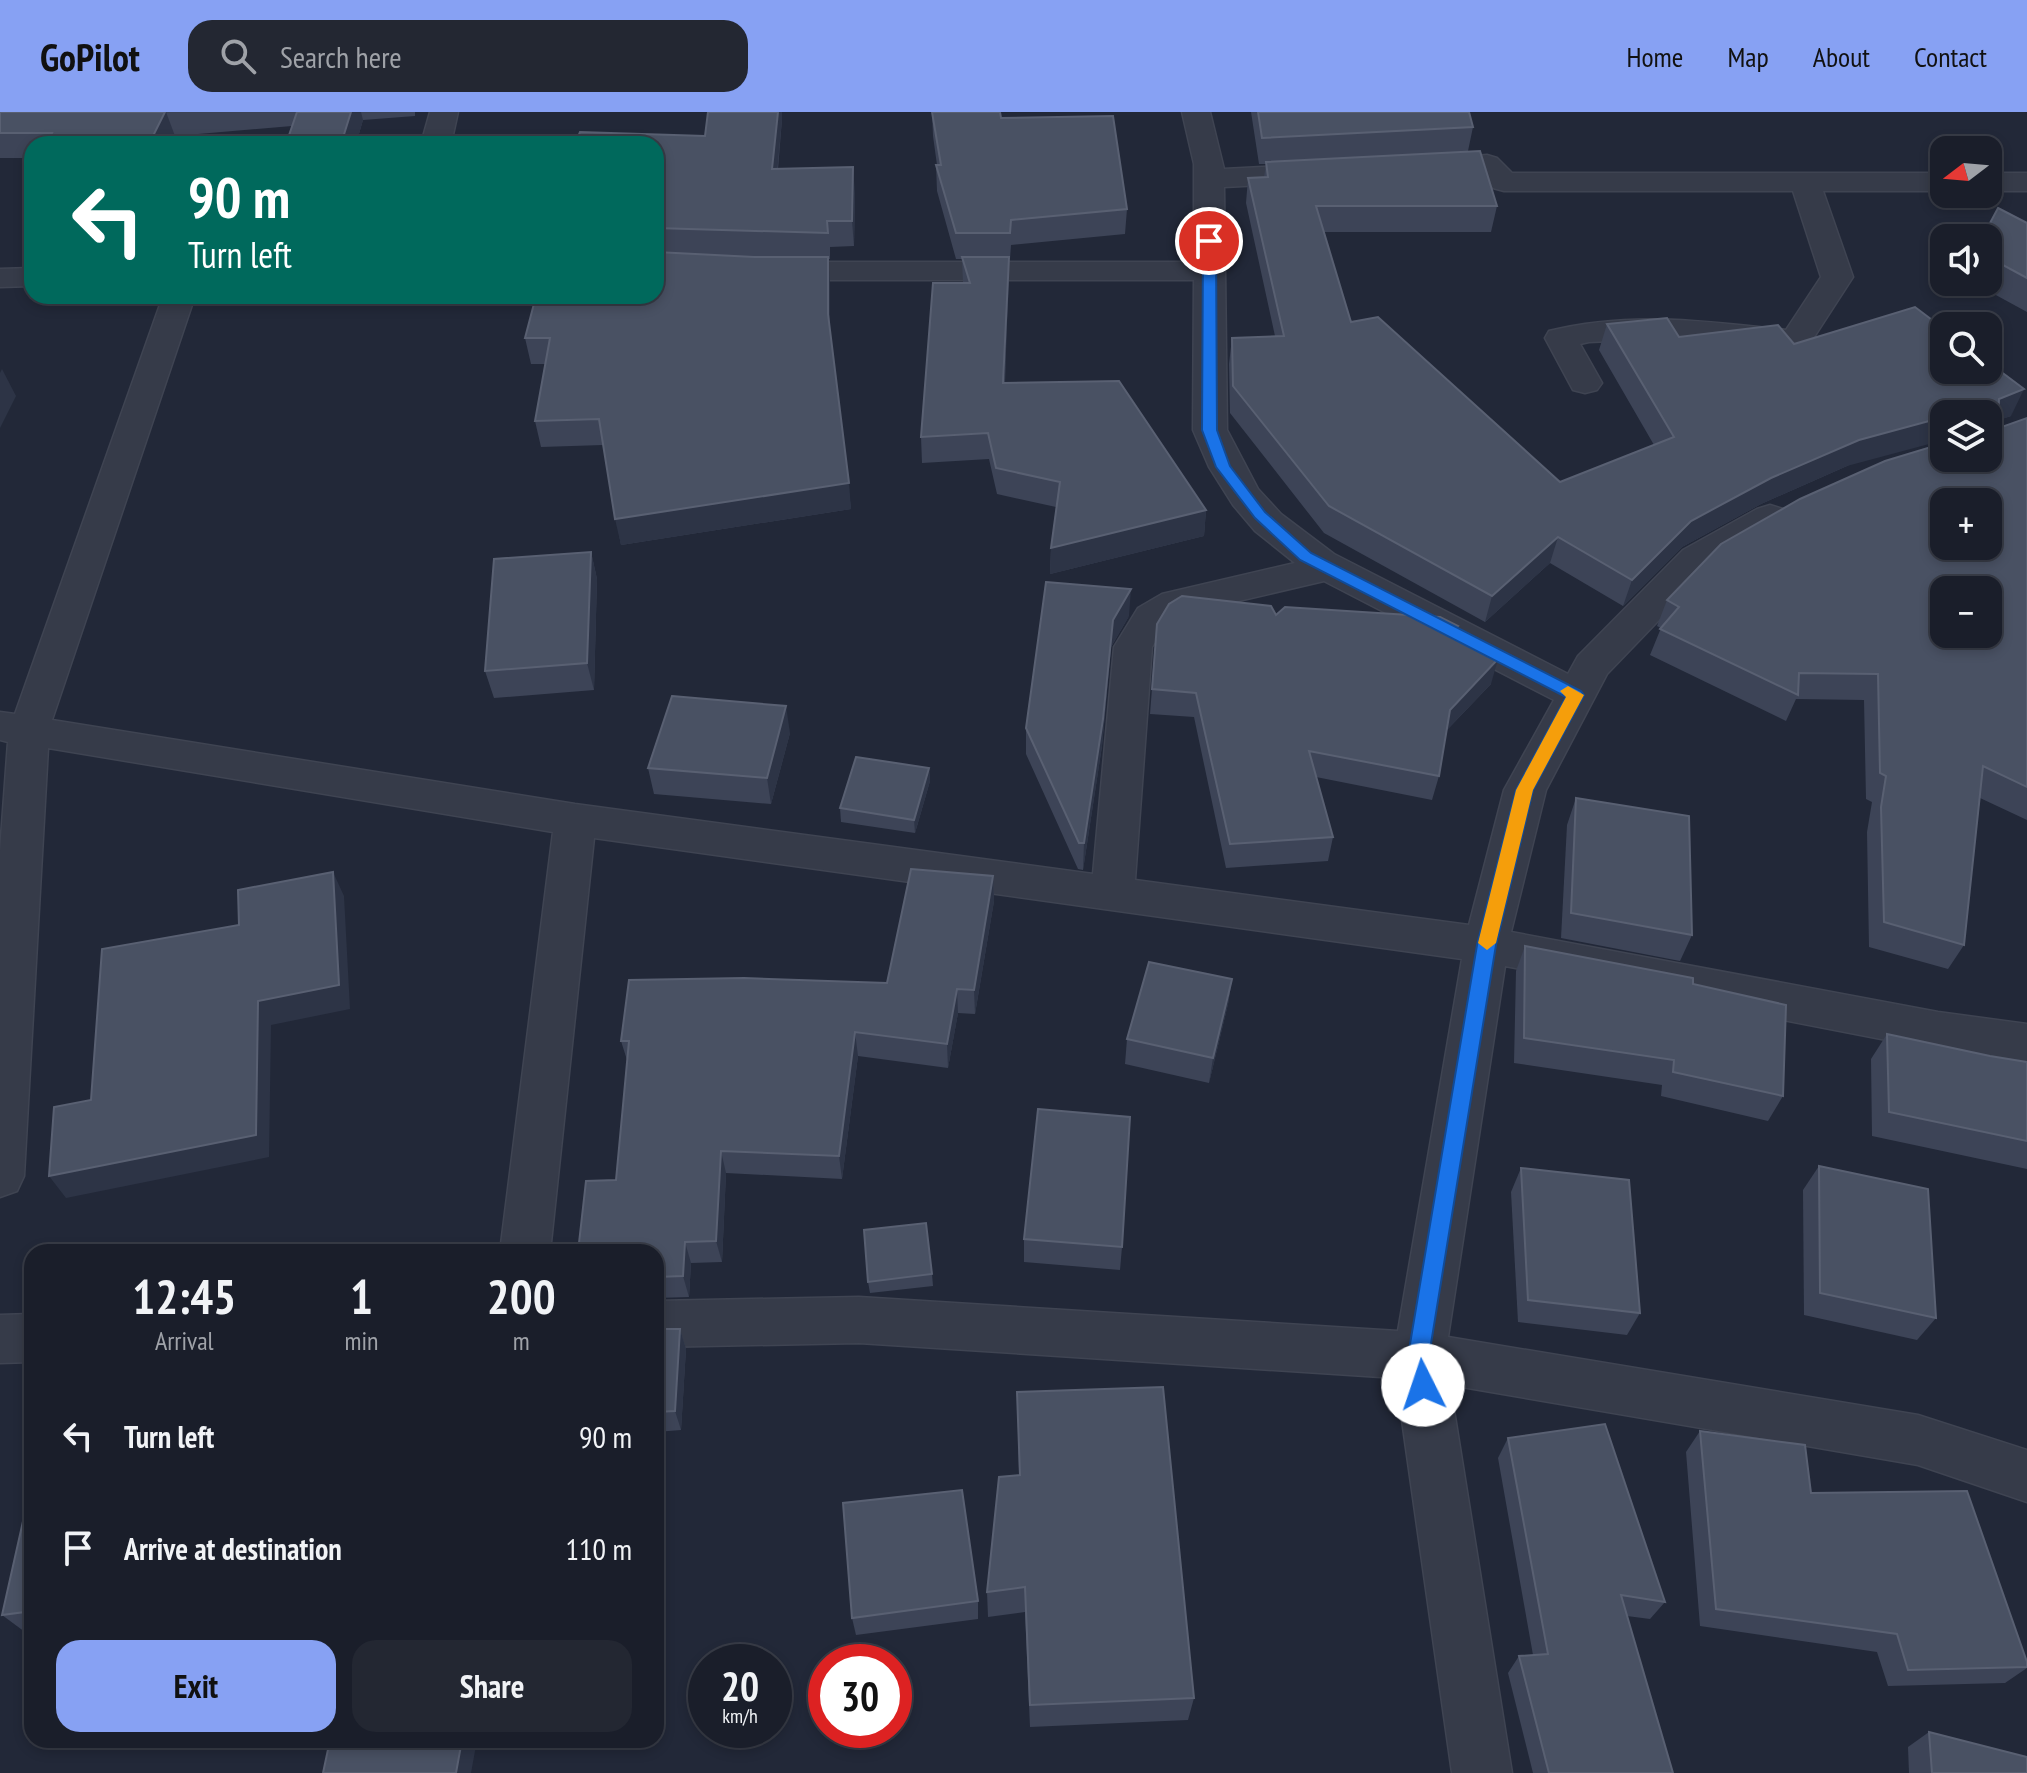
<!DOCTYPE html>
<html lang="en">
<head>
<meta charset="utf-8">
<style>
	:root { --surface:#1a1e2a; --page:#232732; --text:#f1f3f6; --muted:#9fa2a8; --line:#383c47; --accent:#87a1f3 }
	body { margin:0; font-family:"PT Sans Narrow",sans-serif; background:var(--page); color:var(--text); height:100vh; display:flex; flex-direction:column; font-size:30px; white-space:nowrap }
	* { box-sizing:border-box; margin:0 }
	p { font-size:26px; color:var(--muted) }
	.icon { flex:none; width:44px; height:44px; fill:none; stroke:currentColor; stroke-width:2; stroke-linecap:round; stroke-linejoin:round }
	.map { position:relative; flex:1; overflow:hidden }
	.drawer { position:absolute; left:24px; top:1132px; width:640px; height:504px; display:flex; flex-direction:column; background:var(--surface); border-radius:24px; box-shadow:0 4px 12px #0003,0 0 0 2px var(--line) }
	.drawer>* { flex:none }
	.top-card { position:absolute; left:24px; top:24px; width:640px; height:168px; border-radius:24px; box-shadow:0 4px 12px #0003,0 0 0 2px var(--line); background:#00695c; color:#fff; overflow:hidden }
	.needle { width:52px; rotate:254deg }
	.controls { position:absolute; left:1930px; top:24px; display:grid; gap:16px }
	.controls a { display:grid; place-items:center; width:72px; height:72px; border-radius:16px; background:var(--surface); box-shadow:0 4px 12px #0003,0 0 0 2px var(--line); font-size:40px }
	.speed { position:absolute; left:688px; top:1532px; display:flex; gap:16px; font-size:40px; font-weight:700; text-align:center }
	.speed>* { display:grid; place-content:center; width:104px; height:104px; border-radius:50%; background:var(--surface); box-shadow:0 4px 12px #0003,0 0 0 2px var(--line); line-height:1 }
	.speed small { font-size:20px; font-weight:400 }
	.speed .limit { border:12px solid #d22; background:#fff; color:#111 }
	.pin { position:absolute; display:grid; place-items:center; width:68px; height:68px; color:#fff; margin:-34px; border:4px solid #fff; border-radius:50%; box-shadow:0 2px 8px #0007 }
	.me { position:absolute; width:88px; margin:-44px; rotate:356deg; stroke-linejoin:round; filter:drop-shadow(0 0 6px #0008) }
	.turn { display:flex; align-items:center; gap:28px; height:168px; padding:0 32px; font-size:36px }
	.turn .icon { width:104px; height:104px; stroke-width:2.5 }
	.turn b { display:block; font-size:56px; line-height:68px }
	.eta { display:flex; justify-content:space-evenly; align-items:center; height:136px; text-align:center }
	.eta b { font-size:48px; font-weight:800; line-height:56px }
	.primary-button { display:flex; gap:16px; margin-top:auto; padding:16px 32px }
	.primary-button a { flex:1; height:92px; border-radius:24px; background:var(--accent); color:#111; font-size:32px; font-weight:800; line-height:92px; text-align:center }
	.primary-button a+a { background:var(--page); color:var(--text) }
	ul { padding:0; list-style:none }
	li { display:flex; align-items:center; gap:24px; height:112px; padding:0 32px }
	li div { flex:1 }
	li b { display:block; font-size:30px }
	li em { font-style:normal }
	header { display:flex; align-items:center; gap:48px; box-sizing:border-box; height:112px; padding:0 40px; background:var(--accent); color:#111 }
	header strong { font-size:38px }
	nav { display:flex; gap:44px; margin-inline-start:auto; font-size:28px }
	.search { width:560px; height:72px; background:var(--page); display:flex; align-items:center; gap:20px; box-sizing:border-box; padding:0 28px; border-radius:24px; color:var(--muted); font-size:30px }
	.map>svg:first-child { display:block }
</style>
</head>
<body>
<header>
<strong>GoPilot</strong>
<div class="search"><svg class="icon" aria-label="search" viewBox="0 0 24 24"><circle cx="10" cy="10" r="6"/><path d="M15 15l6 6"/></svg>Search here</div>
<nav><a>Home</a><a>Map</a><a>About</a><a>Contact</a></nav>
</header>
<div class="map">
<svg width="2027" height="1661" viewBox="0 0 2027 1661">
	<rect width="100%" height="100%" fill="#222838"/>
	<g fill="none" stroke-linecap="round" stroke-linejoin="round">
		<!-- street casing -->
		<g stroke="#3f4452" stroke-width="3">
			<g id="street">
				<path d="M430,0H458L451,32H421Z"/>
				<path d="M1182,0H1210L1224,57L1323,52L1333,55L1338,61L1333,67L1323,70L1224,75L1227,318L1258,377L1281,402L1334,442L1568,562L1578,544L1683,438L1757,397L1770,393L1783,397L1788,405L1783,413L1709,456L1607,562L1546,678L1511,820L1938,900L2027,912V950L1938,938L1505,854L1448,1225L1918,1303L2027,1338V1390L1918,1353L1450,1273L1512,1661H1452L1396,1266L859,1231L656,1235V1189L859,1185L1398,1219L1462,847L594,726L550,1140H500L553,720L48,636L24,1064L17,1079L0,1085V739L8,630L0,628V600L15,602L163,184H195L52,608L575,692L1093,762L1114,535L1138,496L1162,482L1295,451L1255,419L1233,393L1209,355L1193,318L1194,168H757L656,163V145L757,150H1194V52ZM1324,469L1554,588L1504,678L1469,813L1135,768L1152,535L1165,514L1187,501Z"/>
				<path d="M1487,43L1497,46L1512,61H1944V79H1823L1853,165L1807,236L1795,239L1677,226L1589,230L1580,232L1602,271L1597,278L1585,281L1573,278L1545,226L1549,219C1629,199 1705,209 1786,218L1821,165L1793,79H1504L1493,76L1479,61L1423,64L1413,61L1408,55L1413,49Z"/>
				<rect x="1988" y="61" width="39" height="18"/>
				<path d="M32,156V174L0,175V157Z"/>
				<path d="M32,1202V1250L0,1251V1203Z"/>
			</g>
		</g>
		<!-- street -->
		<use href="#street" fill="#363b49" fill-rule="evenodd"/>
	</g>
	<!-- wall -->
	<g fill="#3d4457">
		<path d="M0,0H415V4L363,8L356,32H286L292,14L175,24L171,32H32V46H0Z"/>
		<path d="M708,0H782V7L778,57L855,81L854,134L830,135V147H828L830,171V221L851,397L621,433L603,333L541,335L535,309L545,252H531L525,226L656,184V32L705,24Z"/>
		<path d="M932,0L1001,6L1127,97L1125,122L1011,133L1010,147H1009L1005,271L1206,398L1204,424L1050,462L1051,436L1056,395L997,382L989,347L922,351L921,325L963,171L962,147H956L937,79L936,53H937L933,24Z"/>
		<path d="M1251,0H1469L1473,15L1468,39L1497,94L1491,120H1324L1351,210L1560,370L1654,333L1599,238L1607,212L1679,225L1794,232L2011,304L1998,308V313L2002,315L2027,306V708L1980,686L1964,833L1948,857L1869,835L1867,720L1872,690L1866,687L1864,588L1796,587L1786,609L1650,543L1661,516L1657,514L1667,488L1988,346V302H1944L1847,354L1761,392L1682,435L1623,494L1550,451L1485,510L1324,421L1230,301L1229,252L1232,226L1275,224L1246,91L1248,66L1264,65L1266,52H1259Z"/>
		<path d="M2027,111V200L1972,170H1988V126Z"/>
		<path d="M591,440L597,467L594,578L494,586L485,559Z"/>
		<path d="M1276,503L1458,514L1456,526L1491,572L1446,619L1439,664L1432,688L1316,665L1333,725L1328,749L1226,756L1194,605L1150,602L1157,512Z"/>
		<path d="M1129,504L1111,535L1102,634L1083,758L1078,757L1026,642V616Z"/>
		<path d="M790,621L771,692L654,682L648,656Z"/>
		<path d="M929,656L930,669L915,721L841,710L840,696Z"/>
		<path d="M1576,686L1692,823L1680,849L1561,826L1567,713Z"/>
		<path d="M993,764L994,789L975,902L958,901L948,956L858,944L842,1067L726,1061L722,1150L691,1151L689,1185L656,1186V1140L616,1068L627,948L621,929L887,871Z"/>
		<path d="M1525,834L1693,872L1783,984L1768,1009L1661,984L1662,973L1514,951L1516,859Z"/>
		<path d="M1232,867L1228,892L1209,971L1125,952L1127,927Z"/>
		<path d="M1887,922L1990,944L2027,950V1057L1872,1024L1871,947Z"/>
		<path d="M1819,1054L1936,1206L1917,1228L1804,1203L1803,1078Z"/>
		<path d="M1521,1056L1640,1201L1627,1223L1518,1210L1511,1080Z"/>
		<path d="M1024,1127L1122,1135L1120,1158L1024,1150Z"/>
		<path d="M932,1162L933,1174L870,1181L868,1170Z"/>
		<path d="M656,1217H680L686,1237L681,1318L656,1320Z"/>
		<path d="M1017,1280L1194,1586L1188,1608L1030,1615L1025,1500L988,1505L987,1480L1019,1363Z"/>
		<path d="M1700,1319L1811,1381L2027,1550V1556L2005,1571L1888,1574L1877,1540L1700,1514L1686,1340Z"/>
		<path d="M1508,1326L1665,1490L1650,1507L1627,1504L1673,1661H1533L1508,1561L1519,1544L1533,1543L1498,1346Z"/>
		<path d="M32,1369V1519L25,1520L2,1503Z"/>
		<path d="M978,1489V1507L856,1523L852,1506Z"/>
		<path d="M1929,1620L2027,1661H1909L1908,1635Z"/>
	</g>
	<!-- shaded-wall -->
	<g fill="#2d3446">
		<path d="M165,0H166L175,24L171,32H149Z"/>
		<path d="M351,0H361L363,8L356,32H341Z"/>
		<path d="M778,0H782V7L775,83L772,57Z"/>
		<path d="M853,55L855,81L854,134L852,109Z"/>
		<path d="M828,145L830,171V228L828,202Z"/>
		<path d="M1009,145V171L1003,297V271Z"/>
		<path d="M2,257L16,284L0,316V261Z"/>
		<path d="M2024,277L2011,304L1988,312L1999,287Z"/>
		<path d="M1944,305V328L1847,354L1761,392L1682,435L1623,494L1632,468L1691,409L1771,366L1859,328Z"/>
		<path d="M849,371L851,397L621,433L615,407Z"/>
		<path d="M1206,398L1204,424L1050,462L1051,436Z"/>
		<path d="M1558,425L1550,451L1485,510L1492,484Z"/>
		<path d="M591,440L597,467L594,578L587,551Z"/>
		<path d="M1131,477L1129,504L1111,535L1102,634L1083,758L1084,731L1113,508Z"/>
		<path d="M1458,514L1452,539L1449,523Z"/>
		<path d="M1498,547L1491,572L1443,622L1450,598Z"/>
		<path d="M786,594L790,621L771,692L767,666Z"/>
		<path d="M929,656L930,669L915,721L914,708Z"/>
		<path d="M333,760L344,784L350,897L271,913L269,1045L66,1086L49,1064L258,889Z"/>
		<path d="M993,764L994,789L975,902L974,878Z"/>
		<path d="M1232,867L1228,892L1209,971L1213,946Z"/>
		<path d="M957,877L958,901L948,956L947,932Z"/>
		<path d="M855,920L858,944L842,1067L839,1044Z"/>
		<path d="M721,1039L726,1061L722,1150L716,1129Z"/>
		<path d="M685,1130L691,1151L689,1185L683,1164Z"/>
		<path d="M680,1217L686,1237L681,1318L675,1299Z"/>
		<path d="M462,1628H477L471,1661H456Z"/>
	</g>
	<!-- building -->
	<g fill="#495163" stroke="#596072" stroke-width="2" fill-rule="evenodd">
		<path d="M0,0H165L149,32H46L52,21H0Z"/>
		<path d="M297,0H351L341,32H286Z"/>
		<path d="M708,0H778L772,57L853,55L852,109H827L828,121L656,116V32H575L580,20L705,24Z"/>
		<path d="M932,0H1000L1001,6L1113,4L1127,97L1011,108L1010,121H956L936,53H941Z"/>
		<path d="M1258,0H1469L1473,15L1262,26Z"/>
		<path d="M1480,39L1497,94H1316L1351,210L1378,205L1560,370L1674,325L1607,212L1667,206L1679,225L1778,213L1794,232L1915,195L1944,217V258H1988V250L2024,277L1999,287L1998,313L2002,315L2027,306V675L1983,654L1964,833L1884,810L1881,695L1886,664L1880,661L1878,562L1799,561L1798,583L1660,517L1679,495L1667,488L1721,432L1800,387L1885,349L1944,331V346H1988V302H1944V305L1859,328L1771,366L1691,409L1632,468L1558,425L1492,484L1329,394L1233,274L1232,226L1284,224L1248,66L1268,65L1266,50ZM1944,390H1988V434H1944ZM1944,478H1988V522H1944Z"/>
		<path d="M1998,96L2027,111V166L1988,145V126H1982Z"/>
		<path d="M656,140L754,145H828V202L849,371L615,407L599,307L535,309L550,226H525L536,184H656Z"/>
		<path d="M962,145H1009L1003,271L1119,269L1206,398L1051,436L1060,370L996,356L988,321L921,325L933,171H970Z"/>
		<path d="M591,440L587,551L485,559L494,447Z"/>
		<path d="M1046,470L1131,477L1113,508L1103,607L1084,731H1079L1026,616Z"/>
		<path d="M1182,484L1271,494L1276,503L1285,495L1440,505L1458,514L1449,523L1498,547L1450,598L1439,664L1309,639L1333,725L1230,732L1196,581L1152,577L1157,512L1169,492Z"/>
		<path d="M672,584L786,594L767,666L648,656Z"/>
		<path d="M856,645L929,656L914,708L840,696Z"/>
		<path d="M1576,686L1689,704L1692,823L1571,801Z"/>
		<path d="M911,757L993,764L974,878L957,877L947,932L855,920L839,1044L721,1039L716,1129L685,1130L683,1164L656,1165V1140H578L586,1069L616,1068L629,929H621L629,868L744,866L887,871Z"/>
		<path d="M333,760L339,873L258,889L256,1023L49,1064L54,995L91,988L102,837L239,813L238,778Z"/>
		<path d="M1525,834L1693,866V872L1786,893L1783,984L1673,960L1674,948L1524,926Z"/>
		<path d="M1149,850L1232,867L1213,946L1127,927Z"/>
		<path d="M1887,922L1990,944L2027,950V1029L1889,1000Z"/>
		<path d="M1038,997L1130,1005L1122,1135L1024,1127Z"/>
		<path d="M1819,1054L1928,1077L1936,1206L1820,1181Z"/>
		<path d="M1521,1056L1629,1068L1640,1201L1528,1188Z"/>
		<path d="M926,1111L932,1162L868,1170L864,1118Z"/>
		<path d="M656,1217H680L675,1299L656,1300Z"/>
		<path d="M1163,1275L1194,1586L1030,1593L1025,1475L987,1480L999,1365L1020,1363L1017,1280Z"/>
		<path d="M1605,1312L1665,1490L1621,1483L1673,1661H1549L1519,1544L1548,1542L1508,1326Z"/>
		<path d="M1700,1319L1805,1333L1811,1381L1967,1379L2027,1550V1555L1908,1558L1897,1522L1716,1497Z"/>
		<path d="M32,1369V1499L2,1503Z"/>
		<path d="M962,1378L978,1489L852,1506L843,1391Z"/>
		<path d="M1929,1620L2027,1645V1661H1932Z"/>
		<path d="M330,1628H462L456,1661H323Z"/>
	</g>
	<!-- route -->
	<path fill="#1a73e8" stroke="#114b97" stroke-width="2" d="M1209,125L1216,129L1217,318L1230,354L1265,400L1311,441L1581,579L1584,583L1533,678L1496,833L1429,1244L1434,1273L1431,1281L1423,1284L1416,1281L1408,1244L1477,833L1516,678L1566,585L1300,448L1255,406L1216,355L1202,318L1203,129Z"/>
	<!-- slow -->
	<path fill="#f59e0b" d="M1568,574L1584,583L1533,678L1496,831L1487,838L1478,831L1516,678L1566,585L1560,579Z"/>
</svg>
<div class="controls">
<a><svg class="needle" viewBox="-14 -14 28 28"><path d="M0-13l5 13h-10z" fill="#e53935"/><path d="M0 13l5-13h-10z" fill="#9fa2a8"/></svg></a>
<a><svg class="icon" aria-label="sound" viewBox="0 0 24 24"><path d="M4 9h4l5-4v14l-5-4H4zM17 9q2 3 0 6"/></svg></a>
<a><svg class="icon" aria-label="search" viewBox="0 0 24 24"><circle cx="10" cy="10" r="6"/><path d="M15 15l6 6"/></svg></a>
<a><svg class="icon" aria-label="layers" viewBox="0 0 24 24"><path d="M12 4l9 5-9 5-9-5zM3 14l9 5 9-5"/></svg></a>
<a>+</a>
<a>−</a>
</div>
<div class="speed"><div>20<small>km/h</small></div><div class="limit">30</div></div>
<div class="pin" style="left:1209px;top:129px;background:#d93025"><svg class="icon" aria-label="arrive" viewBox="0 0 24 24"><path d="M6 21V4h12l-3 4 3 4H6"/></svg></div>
<svg class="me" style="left:1423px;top:1273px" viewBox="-20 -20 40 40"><circle r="19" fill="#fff"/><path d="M0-13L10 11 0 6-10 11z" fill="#1a73e8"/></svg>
<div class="top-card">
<div class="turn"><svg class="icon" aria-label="left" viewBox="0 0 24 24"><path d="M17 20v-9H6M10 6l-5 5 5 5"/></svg><div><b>90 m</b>Turn left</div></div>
</div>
<section class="drawer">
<div class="eta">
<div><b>12:45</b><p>Arrival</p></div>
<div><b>1</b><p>min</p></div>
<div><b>200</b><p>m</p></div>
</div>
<ul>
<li><svg class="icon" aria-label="left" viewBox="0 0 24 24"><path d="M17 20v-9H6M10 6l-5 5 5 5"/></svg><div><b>Turn left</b></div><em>90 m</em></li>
<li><svg class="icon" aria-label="arrive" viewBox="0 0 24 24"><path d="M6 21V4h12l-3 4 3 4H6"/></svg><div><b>Arrive at destination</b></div><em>110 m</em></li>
</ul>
<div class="primary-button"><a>Exit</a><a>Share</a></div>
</section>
</div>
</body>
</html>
